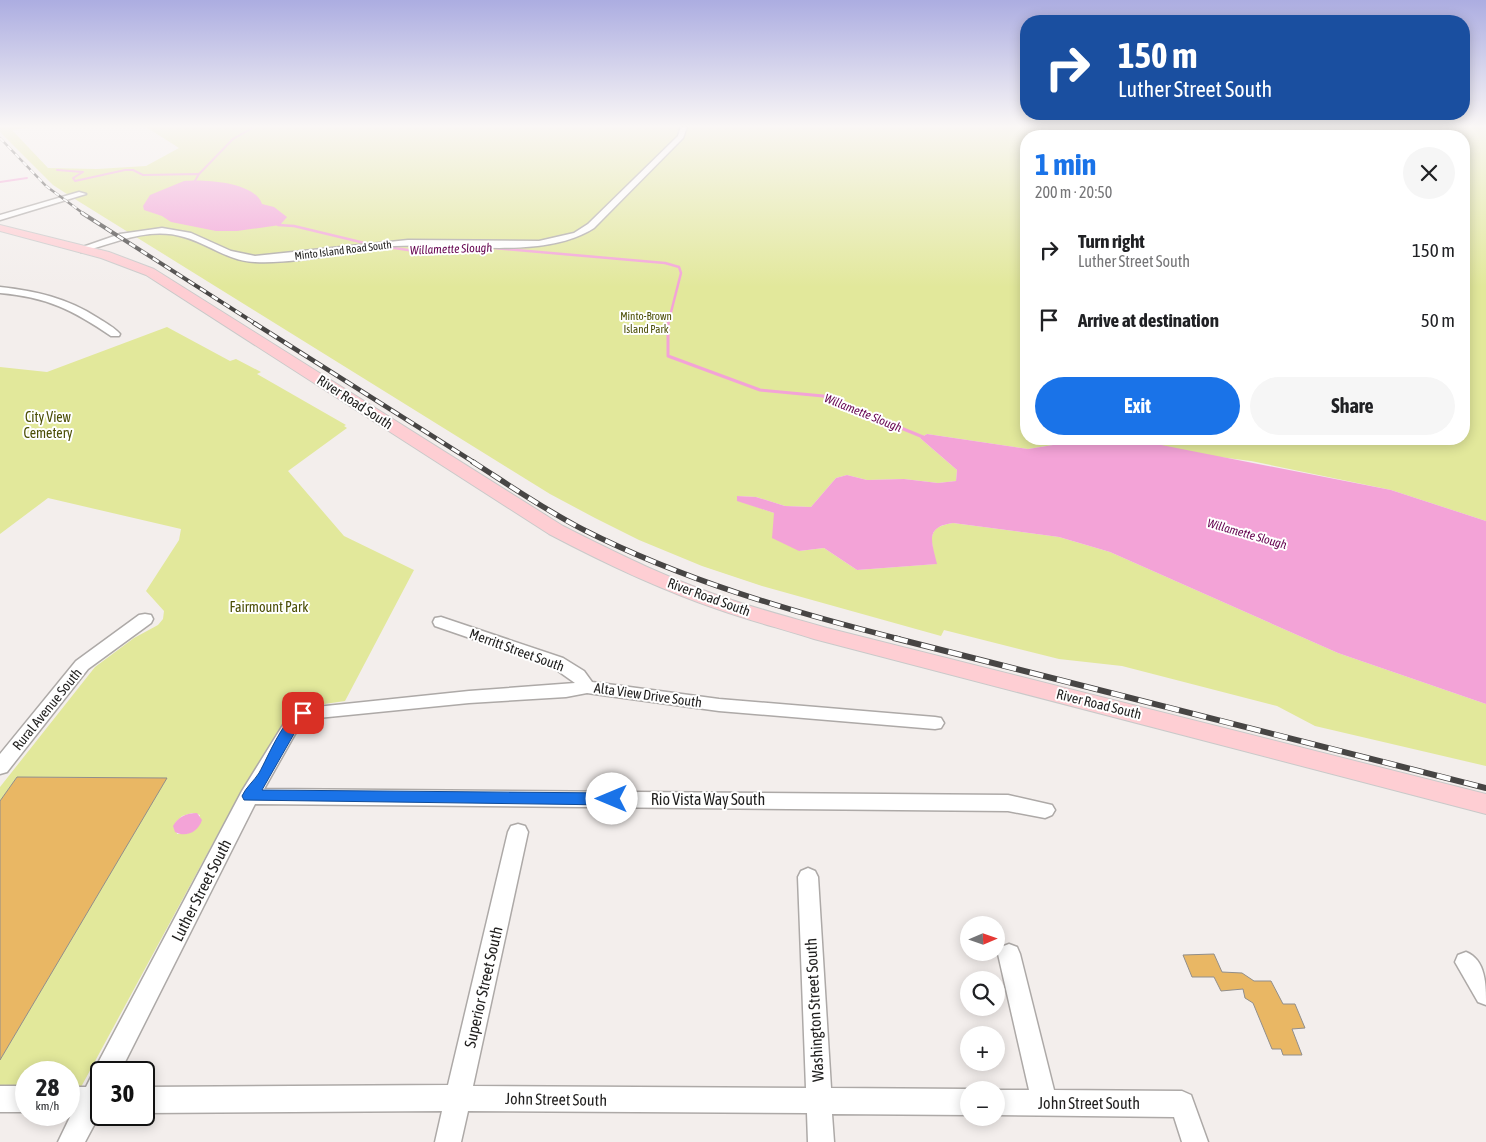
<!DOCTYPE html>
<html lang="en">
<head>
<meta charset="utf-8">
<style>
	:root { --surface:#fff; --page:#f6f6f6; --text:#202124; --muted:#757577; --accent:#1a73e8 }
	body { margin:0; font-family:"Asap Condensed",sans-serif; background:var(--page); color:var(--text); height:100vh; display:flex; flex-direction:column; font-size:19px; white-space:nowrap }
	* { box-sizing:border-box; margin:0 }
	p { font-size:16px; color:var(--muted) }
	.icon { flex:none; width:28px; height:28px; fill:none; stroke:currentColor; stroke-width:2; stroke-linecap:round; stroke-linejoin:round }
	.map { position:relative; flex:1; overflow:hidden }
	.panel { position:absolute; left:1020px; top:130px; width:450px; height:315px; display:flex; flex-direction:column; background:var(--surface); border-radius:20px; box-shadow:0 2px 12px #0003 }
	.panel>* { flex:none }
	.banner { position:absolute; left:1020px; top:15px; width:450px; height:105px; border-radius:20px; box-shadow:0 2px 12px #0003; background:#1a4fa0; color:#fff; overflow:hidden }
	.needle { width:32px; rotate:88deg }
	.controls { position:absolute; left:960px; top:916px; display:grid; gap:10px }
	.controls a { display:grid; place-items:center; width:45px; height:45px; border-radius:50%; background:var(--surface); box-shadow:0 2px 12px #0003; font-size:25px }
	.speed { position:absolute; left:15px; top:1061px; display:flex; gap:10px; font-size:25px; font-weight:700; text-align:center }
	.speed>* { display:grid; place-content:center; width:65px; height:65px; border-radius:50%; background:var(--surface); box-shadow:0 2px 12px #0003; line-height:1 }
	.speed small { font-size:12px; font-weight:400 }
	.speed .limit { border:2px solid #111; border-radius:8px; background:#fff; color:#111 }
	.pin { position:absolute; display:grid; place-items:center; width:42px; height:42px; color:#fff; margin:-21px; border-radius:10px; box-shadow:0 2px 8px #0006 }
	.me { position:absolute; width:55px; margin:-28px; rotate:270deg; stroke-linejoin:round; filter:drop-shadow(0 0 4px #0008) }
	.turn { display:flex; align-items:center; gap:18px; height:105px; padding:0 15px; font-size:22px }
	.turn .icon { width:65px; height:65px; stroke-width:2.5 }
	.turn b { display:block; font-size:35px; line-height:42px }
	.round { display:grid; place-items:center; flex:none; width:52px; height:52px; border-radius:26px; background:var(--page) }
	.head { display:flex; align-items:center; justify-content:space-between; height:85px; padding:0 15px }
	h1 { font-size:30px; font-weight:700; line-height:38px; color:var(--accent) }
	.cta { display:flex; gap:10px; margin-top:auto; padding:10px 15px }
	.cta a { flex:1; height:58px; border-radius:30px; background:var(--accent); color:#fff; font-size:20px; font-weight:700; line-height:58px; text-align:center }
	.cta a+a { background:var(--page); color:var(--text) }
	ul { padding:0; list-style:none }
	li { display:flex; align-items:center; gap:15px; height:70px; padding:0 15px }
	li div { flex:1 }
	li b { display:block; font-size:19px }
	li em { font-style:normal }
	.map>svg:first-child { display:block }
</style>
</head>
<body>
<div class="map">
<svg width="1486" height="1142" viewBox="0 0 1486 1142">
	<rect width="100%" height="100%" fill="#f3eeec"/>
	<!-- green -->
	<g fill="#e2e89b" fill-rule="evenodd">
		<path d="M0,127H33L12,130L48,168L97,169L146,166L179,148L146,127H1486V521L1391,490L1251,461L1084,440L1028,449L927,434L920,438L957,470L956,481L938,483L904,479L867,480L847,475L836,478L811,507L785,506L756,497L737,496V500L774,513L799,551L824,548L857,570L936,564C932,542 924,527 953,523L1059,537L1110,552L1338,653L1486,704V766L1315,726L1277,706L1122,666L1059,659L944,630L941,636L762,586L702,566L639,540L595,518L550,494L70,196L53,185L0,132ZM1026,136H1464V439H1026Z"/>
		<path d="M167,327L230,361L236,359L261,372L257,374L346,425L344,426L347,428L288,471L344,536L414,570L345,701L297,708L257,776L240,793L80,1089H69V1072H26V1088H0V1060L166,778L17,777L0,801V787L95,667L134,638L158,625L163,619L164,611L146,591L179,540L181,529L48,498L0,534V367L47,372ZM192,813L200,815L195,830L186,834H177L175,823L182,816Z"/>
	</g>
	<!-- water -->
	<g fill="#f3a3d7">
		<path d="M184,181C204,179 255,182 262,204L274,207L287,217L280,225L237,231H216L171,222L162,216L144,210L143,206L150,195Z"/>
		<path d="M927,434L1028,449L1084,440L1146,442L1391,490L1486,521V704L1338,653L1110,552L1059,537L953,523C924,527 932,542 937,564L857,570L824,548L799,551L772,538L774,513L737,501V496L756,497L785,506L811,507L836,478L847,475L867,480L904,479L938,483L956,481L957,470L920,438Z"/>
		<path d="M197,813L202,820C198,832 186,838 175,832L173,826C178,817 186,813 197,813Z"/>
	</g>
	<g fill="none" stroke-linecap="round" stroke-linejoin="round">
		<!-- stream-far2 -->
		<g stroke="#f3a3d7" stroke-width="2">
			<path d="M57,170L83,172L73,178L75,181L125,170H133L143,175L199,174L193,184"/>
			<path d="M199,174L233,139L254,127"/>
			<path d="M0,182L27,178"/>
		</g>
		<!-- stream-far1 -->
		<g stroke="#f3a3d7" stroke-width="2.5">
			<path d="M278,225L294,226L373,245"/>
			<path d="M380,246L422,252L475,247"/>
			<path d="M494,248L665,263L679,267L681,273L668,324"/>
		</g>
		<!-- stream -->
		<path stroke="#f3a3d7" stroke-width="3" d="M668,323V356L760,390L823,396L923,437"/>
	</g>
	<!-- building -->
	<g fill="#e9b764" stroke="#918e8b">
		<path d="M17,777L167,778L0,1060V801Z"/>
		<path d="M1214,954L1222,972L1242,973L1254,981H1271L1283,1004H1295L1305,1028L1292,1029L1302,1055H1283L1281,1049H1272L1253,1003L1245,998L1243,989L1221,991L1214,977H1192L1183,955Z"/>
	</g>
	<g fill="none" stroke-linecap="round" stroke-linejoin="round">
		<!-- minor casing -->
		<g stroke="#ada9a7" stroke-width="3">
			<g id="minor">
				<path d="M681,127H687L683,138L594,228C543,261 454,242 394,246C348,250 301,264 255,262C228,261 209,244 184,237C149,226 115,243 81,252L77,249L120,234L162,228L191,233L231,251L255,256L408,240L539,241L574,233L588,224L678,136Z"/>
				<path d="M79,192L86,194L0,220V215Z"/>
				<path d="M0,287C36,291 67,298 98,318C106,323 115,328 120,334L119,336H111C73,310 47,297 0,293Z"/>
				<path d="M145,614L151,615L153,619L151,623L88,669L7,772L0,774V754L76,661L139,615Z"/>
				<path d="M441,617L563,658L584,671L592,682L719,699L935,717L941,718L944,723L941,728L935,729L719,711L587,693L566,697L469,703L308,719L295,734L264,789L1008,795L1052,805L1055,810L1052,815L1045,818L1008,811L255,804L120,1072H101V1112L85,1142H58L72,1113H69V1087H86L92,1075L95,1074L98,1063L242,791L283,725L297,709L469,691L575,683L551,666L435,626L433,622L435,618Z"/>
				<path d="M518,824L525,826L528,832L473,1086L806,1088L798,877L801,871L808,868L815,871L818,877L831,1088L969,1089V1115L832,1114L834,1142H808L807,1113L468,1111L461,1142H435L442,1111L144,1113V1087L448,1085L508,832L511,826Z"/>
				<path d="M1009,944L1017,947L1020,954L1054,1090L1182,1091L1191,1095L1208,1142H1182L1174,1117L996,1115V1090H994H1029L998,954L1001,947Z"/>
				<path d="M1466,952C1486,960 1486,985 1486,1005L1478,1002L1455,962L1458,955Z"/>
				<rect x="0" y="1086" width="26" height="26"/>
			</g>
		</g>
		<!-- major casing -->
		<g stroke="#c9c9c9" stroke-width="2">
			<path id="major" d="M0,225L109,252L154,269L563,526C618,554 675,582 735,601C765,611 796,619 827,628L1486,794V814L814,639C783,629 751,621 720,610C661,590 604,563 549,534L146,275L101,258L0,231Z"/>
		</g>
		<!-- minor -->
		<use href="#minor" fill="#fff" fill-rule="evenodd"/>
		<!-- major -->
		<use href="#major" fill="#feced3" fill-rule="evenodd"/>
		<!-- rail-far4 casing -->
		<g stroke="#474544" stroke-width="2.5">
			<path id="rail-far4" d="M0,138L46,186L84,214"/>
		</g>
		<!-- rail-far3 casing -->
		<g stroke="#474544" stroke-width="4">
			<path id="rail-far3" d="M82,213L256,324"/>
		</g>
		<!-- rail-far2 casing -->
		<g stroke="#474544" stroke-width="4.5">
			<path id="rail-far2" d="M254,323L475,463"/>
		</g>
		<!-- rail-far1 casing -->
		<g stroke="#474544" stroke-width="5.5">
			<path id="rail-far1" d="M473,462C509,485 545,510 584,530C683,580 792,612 899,639"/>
		</g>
		<!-- rail casing -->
		<g stroke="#474544" stroke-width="6">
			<path id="rail" d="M894,638L1486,788"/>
		</g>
		<!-- rail-far4 -->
		<use href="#rail-far4" stroke="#fff" stroke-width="2" stroke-dasharray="5.5" stroke-linecap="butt"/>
		<!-- rail-far3 -->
		<use href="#rail-far3" stroke="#fff" stroke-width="2.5" stroke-dasharray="7" stroke-linecap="butt"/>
		<!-- rail-far2 -->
		<use href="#rail-far2" stroke="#fff" stroke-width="3" stroke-dasharray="9" stroke-linecap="butt"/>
		<!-- rail-far1 -->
		<use href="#rail-far1" stroke="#fff" stroke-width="4" stroke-dasharray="11" stroke-linecap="butt"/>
		<!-- rail -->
		<use href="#rail" stroke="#fff" stroke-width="4.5" stroke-dasharray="14" stroke-linecap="butt"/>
	</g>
	<!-- sky -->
	<linearGradient id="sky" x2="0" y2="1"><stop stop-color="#acade1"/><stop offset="0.44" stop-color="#faf7f6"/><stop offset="1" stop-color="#faf7f6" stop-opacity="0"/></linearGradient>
	<rect width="1486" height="287" fill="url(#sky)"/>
	<!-- route -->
	<path fill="#1a73e8" stroke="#114b97" d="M303,709L309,713L298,727L262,790L612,793L617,795L619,799L617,803L612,805L244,800L242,796C246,787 254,781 259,773C268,757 285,714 303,709Z"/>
	<g text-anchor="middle" stroke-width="4" stroke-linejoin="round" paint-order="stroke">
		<!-- far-street labels -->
		<g font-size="11" fill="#201f1e" stroke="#fff">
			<text transform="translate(343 250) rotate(-7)" y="4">Minto Island Road South</text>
		</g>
		<!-- far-park labels -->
		<g font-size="11" fill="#4b4e05" stroke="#fff">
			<text x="646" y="320">Minto-Brown<tspan x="646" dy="13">Island Park</tspan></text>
		</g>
		<!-- far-water labels -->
		<g font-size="12" font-style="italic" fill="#64024e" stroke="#fff">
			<text transform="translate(451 249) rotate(-2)" y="4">Willamette Slough</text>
			<text transform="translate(863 413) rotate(22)" y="4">Willamette Slough</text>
			<text transform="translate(1247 534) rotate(16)" y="4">Willamette Slough</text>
		</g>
		<!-- street labels -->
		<g font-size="14" fill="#201f1e" stroke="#fff">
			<text transform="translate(355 402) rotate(33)" y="5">River Road South</text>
			<text transform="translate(709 597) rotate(20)" y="5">River Road South</text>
			<text transform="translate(517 650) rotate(20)" y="5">Merritt Street South</text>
			<text transform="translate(648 695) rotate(8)" y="5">Alta View Drive South</text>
			<text transform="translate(1099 704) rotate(14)" y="5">River Road South</text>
			<text transform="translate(47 709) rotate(-51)" y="5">Rural Avenue South</text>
		</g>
		<!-- park labels -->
		<g font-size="14" fill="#4b4e05" stroke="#fff">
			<text x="48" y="422">City View<tspan x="48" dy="16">Cemetery</tspan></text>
			<text x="269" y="612">Fairmount Park</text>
		</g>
		<!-- near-street labels -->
		<g font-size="16" fill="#201f1e" stroke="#fff">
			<text x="708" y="805">Rio Vista Way South</text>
			<text transform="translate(201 890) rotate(-63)" y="6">Luther Street South</text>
			<text transform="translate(483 987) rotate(-77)" y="6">Superior Street South</text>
			<text transform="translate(814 1010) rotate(-93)" y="6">Washington Street South</text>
			<text transform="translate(556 1099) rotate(1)" y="6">John Street South</text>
			<text x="1089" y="1109">John Street South</text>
		</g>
	</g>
</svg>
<div class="controls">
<a><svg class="needle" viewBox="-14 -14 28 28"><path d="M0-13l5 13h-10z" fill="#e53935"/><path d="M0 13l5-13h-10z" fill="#757577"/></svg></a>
<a><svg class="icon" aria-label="search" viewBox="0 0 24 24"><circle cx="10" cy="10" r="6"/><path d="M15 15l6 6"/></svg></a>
<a>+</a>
<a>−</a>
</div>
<div class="speed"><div>28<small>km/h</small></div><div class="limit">30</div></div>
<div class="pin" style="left:303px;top:713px;background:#d93025"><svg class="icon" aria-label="arrive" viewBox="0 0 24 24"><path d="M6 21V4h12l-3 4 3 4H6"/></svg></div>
<svg class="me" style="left:612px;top:799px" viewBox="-20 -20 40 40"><circle r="19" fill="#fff"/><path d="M0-13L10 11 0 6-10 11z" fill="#1a73e8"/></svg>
<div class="banner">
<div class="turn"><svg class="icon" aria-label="right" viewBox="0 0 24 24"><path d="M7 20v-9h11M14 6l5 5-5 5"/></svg><div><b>150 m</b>Luther Street South</div></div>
</div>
<section class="panel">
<div class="head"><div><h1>1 min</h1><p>200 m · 20:50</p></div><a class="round"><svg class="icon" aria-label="close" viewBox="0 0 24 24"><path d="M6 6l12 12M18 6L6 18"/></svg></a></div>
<ul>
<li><svg class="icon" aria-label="right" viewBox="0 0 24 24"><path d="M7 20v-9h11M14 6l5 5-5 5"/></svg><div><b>Turn right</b><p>Luther Street South</p></div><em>150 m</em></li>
<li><svg class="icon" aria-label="arrive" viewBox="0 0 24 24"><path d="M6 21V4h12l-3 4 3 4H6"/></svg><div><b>Arrive at destination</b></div><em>50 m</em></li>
</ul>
<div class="cta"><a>Exit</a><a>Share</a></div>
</section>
</div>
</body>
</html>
